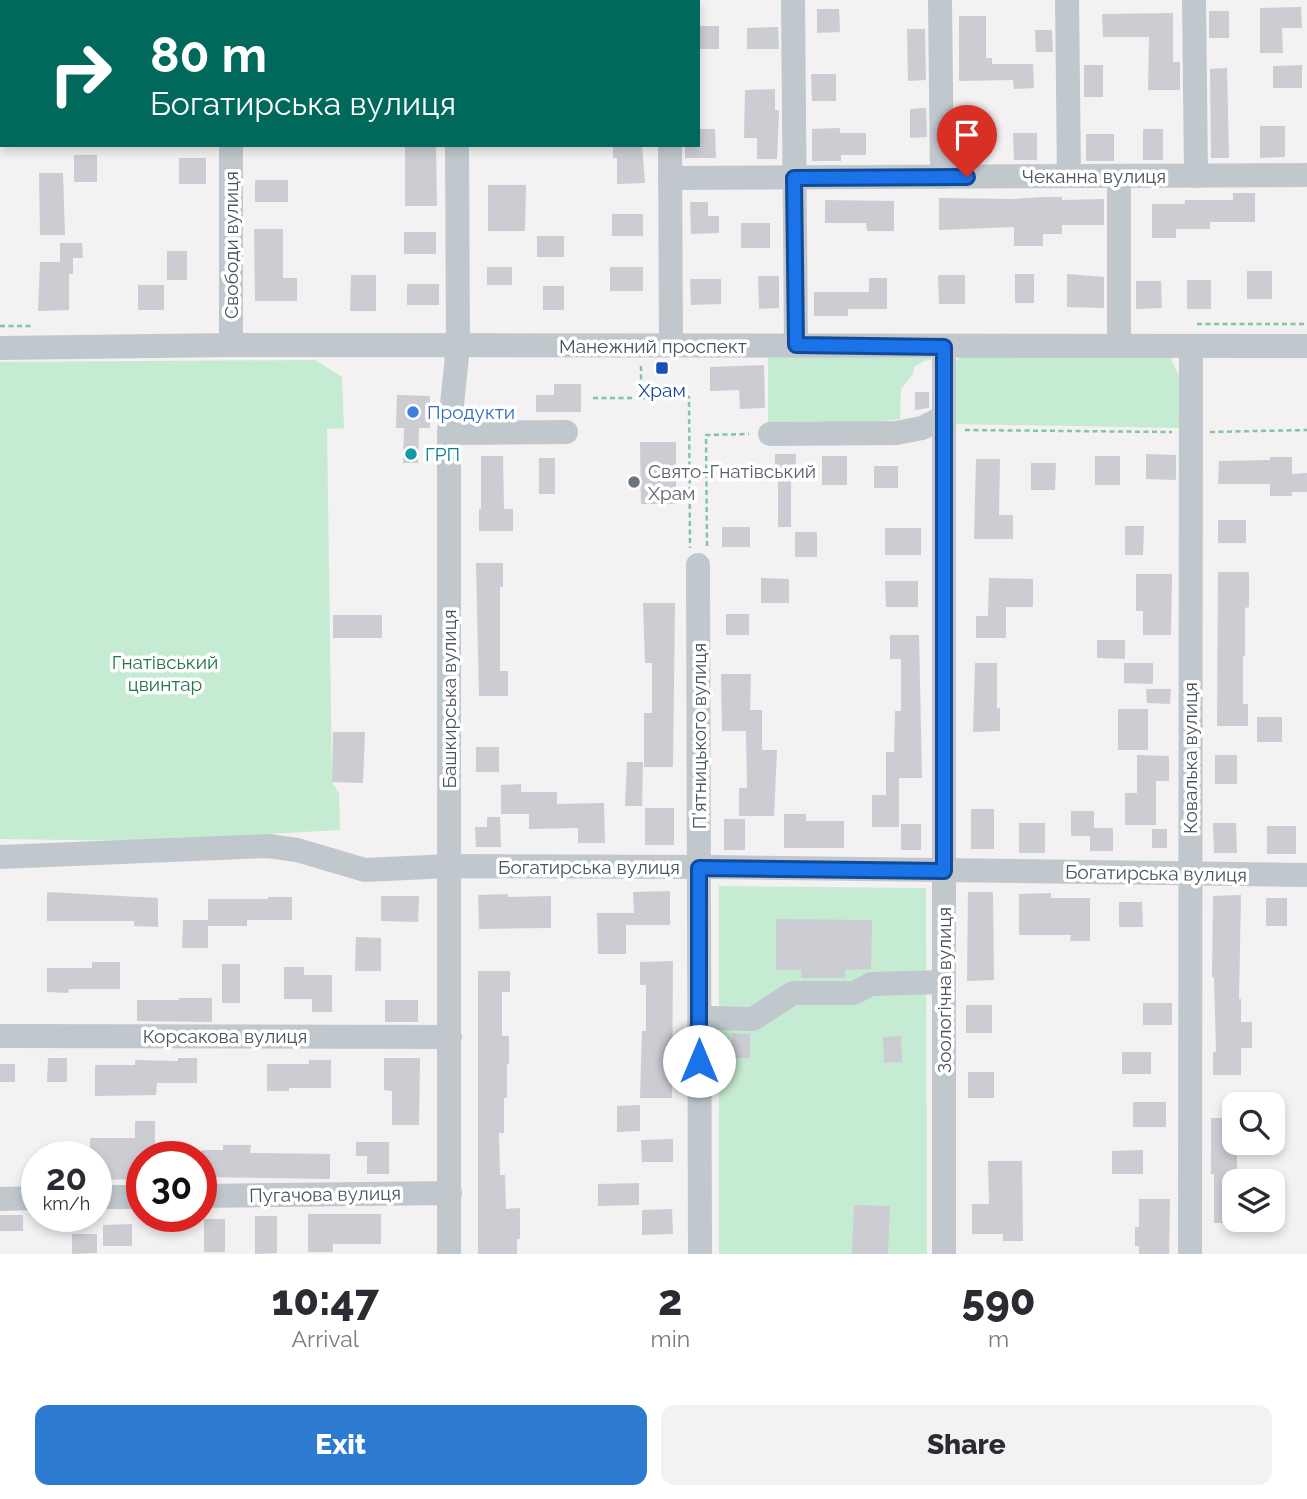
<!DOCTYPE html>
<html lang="en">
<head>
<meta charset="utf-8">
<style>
	:root { --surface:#fff; --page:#f2f2f3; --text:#2b2b33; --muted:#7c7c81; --accent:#2d7bd1 }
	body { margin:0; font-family:Raleway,sans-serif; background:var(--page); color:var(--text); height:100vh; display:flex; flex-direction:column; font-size:26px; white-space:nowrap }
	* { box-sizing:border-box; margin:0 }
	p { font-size:23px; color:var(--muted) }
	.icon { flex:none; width:38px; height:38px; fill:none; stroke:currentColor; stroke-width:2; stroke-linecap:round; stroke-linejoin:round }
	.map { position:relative; height:1254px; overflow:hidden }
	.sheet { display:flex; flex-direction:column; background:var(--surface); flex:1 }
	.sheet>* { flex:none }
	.top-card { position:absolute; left:0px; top:0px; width:700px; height:147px; box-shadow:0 4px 10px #0003; background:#00695c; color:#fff; overflow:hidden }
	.buttons { position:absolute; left:1222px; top:1092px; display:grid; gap:14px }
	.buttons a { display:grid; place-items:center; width:63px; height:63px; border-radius:14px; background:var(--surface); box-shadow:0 4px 10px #0003; font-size:35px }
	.speed { position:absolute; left:21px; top:1141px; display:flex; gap:14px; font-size:35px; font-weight:700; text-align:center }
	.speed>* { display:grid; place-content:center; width:91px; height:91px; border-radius:50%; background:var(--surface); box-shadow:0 4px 10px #0003; line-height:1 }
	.speed small { font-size:18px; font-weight:400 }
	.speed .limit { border:10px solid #d22; background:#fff; color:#111 }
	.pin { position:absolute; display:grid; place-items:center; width:60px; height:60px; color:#fff; margin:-72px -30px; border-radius:50% 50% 50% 0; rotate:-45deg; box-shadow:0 0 7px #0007 }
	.pin .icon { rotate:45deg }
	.me { position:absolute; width:77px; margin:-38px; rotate:0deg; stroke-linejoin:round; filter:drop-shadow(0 0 5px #0008) }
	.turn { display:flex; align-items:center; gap:24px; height:147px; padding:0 35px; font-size:32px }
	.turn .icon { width:91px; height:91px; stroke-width:2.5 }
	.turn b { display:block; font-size:49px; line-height:60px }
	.eta { display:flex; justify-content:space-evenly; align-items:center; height:119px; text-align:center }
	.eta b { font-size:42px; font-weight:800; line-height:49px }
	.action { display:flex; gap:14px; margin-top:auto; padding:14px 35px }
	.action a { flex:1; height:80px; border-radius:14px; background:var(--accent); color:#fff; font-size:28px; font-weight:800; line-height:80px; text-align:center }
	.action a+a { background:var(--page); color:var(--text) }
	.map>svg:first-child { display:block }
</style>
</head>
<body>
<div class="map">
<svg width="1307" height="1254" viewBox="0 0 1307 1254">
	<rect width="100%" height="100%" fill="#f3f1f1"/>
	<!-- green -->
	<g fill="#c5ebd2">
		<path d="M768,353H931V360L924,361L914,367L913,374L901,389L900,419L830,428L768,427Z"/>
		<path d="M965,353L1170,356L1182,383L1181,428L952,424L953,364Z"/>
		<path d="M315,360L342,377L344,428L327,429L332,782L339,793L340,830L145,841L0,839V362Z"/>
		<path d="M719,886L926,888L927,1254H719Z"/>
	</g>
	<!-- building -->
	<g fill="#cbcdd3">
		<path d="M1301,7L1302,28H1282L1283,53H1260V8Z"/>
		<path d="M817,9H839L840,32L817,33Z"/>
		<rect x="1209" y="11" width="20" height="27"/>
		<path d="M1173,13V62H1180V90H1148L1149,37H1103L1102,14Z"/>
		<path d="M959,16H986V58H992V64H1033L1034,88L1014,89L1013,80L959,81Z"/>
		<rect x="698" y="26" width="21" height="23"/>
		<path d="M778,27L779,49H747V28Z"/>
		<path d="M907,29H925L926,80L908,81Z"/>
		<path d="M1035,30H1052L1053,52H1036Z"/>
		<rect x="1084" y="65" width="19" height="32"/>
		<path d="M1302,65V88H1273V66Z"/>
		<path d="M1227,68L1229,158H1211L1210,69Z"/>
		<path d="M811,74H836V101H812Z"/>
		<path d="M775,89V110H779L777,159H757V138H744L745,90Z"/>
		<path d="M926,108L927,137L910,138V109Z"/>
		<path d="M1260,126H1285V157L1260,158Z"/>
		<path d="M840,128V133H866V155H841V161H812V129Z"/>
		<path d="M698,129H715L716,158H685V145H698Z"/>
		<rect x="1143" y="129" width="20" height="31"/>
		<path d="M984,131V160L957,161V132Z"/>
		<path d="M1013,133H1037V160H1014Z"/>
		<rect x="1086" y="134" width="28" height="27"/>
		<path d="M405,145H436L437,206H405Z"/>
		<path d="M613,145H642L645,183L617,184V158H613Z"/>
		<rect x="74" y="155" width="23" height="27"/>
		<rect x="179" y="158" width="27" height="26"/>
		<path d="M39,173H63L65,235H40Z"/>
		<rect x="255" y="180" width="33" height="22"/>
		<path d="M488,185H526L525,231H488Z"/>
		<path d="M1233,193H1255V222H1210V229H1176V238H1152V204H1185V200H1233Z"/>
		<path d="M1044,197H1062V200L1104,199V225H1062V234H1043V246H1014V227L939,230V198L1014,199Z"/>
		<path d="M825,200L894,201V231H867L866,223H825Z"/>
		<path d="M690,202H708V216H719V233L691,234Z"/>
		<rect x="612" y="214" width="31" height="22"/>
		<rect x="741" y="223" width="29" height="25"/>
		<path d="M254,229H283V278H297V301H255Z"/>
		<rect x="404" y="232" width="32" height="22"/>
		<rect x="537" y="236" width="27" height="21"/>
		<path d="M60,243H82L83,258H73V274H69V310L38,311L40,262H60Z"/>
		<rect x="167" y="251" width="20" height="29"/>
		<rect x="487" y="267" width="25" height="18"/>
		<rect x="610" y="267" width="33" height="24"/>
		<rect x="1247" y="271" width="25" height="28"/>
		<rect x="1015" y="274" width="19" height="29"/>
		<path d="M1067,274L1104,277V308L1067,307Z"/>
		<path d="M351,275H376V311H350Z"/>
		<path d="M938,275H965V304H939Z"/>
		<path d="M758,276H779V308L759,309Z"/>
		<path d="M869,278H887V309H848V316H814V292H869Z"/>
		<path d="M690,279H721V304L691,305Z"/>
		<rect x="1187" y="280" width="24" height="29"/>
		<path d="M1136,281H1161L1162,308L1136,309Z"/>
		<rect x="407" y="284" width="32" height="21"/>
		<rect x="138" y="285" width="26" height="25"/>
		<rect x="543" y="286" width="21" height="24"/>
		<path d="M764,365L765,408L740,409L739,390L710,391V367Z"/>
		<path d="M554,384H581V412H536V395H554Z"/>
		<path d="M915,392H929V408L915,410Z"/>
		<path d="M397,395L430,396V428H419L418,463H403L404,428H396Z"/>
		<path d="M640,442H676V504H641Z"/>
		<path d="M775,454H796L795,479H791V527H778V479H775Z"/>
		<path d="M1146,454L1176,455V480L1146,479Z"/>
		<path d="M481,456H503L504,509H513V531H479V509H481Z"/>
		<rect x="822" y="456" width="25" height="29"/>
		<rect x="1095" y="456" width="25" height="29"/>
		<path d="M1270,457H1292V474L1307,473V492H1292V496H1270V484H1218L1219,461L1270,460Z"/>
		<rect x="539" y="458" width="16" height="36"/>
		<path d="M976,459H1000L999,515H1013V539H974Z"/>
		<path d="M1031,463H1056L1055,490H1031Z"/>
		<rect x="874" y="466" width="24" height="22"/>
		<rect x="1218" y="520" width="28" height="23"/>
		<path d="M1125,526H1144L1143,555H1125Z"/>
		<rect x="722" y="527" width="28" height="20"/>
		<rect x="885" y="528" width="36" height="27"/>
		<rect x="795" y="532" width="22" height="25"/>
		<path d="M476,563H503V587H500V671H508V696H479Z"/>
		<path d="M1218,572H1249V607L1245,608V656H1243V704H1248V726H1217Z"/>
		<path d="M1136,574H1172L1171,635H1143V611H1136Z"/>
		<path d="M761,578L789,579V603H761Z"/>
		<path d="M989,578L1033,579V607H1006V638H976V616H988Z"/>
		<path d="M885,581H918V607H886Z"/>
		<path d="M643,603H675L673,767H644V713H652V663H645Z"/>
		<rect x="726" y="614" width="23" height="21"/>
		<rect x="333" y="615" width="49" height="23"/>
		<path d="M890,635H919L922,778H899V827H872V795H886V752H894L895,711H901V659H890Z"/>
		<path d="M1097,640H1125V659L1097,658Z"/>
		<path d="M975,663H997V708H1000V731L973,732Z"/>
		<path d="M1124,663H1153V684L1124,683Z"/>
		<path d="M721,674H751L750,710H762V750H777L774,816H739V788H747L746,731H722Z"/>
		<path d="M1146,689H1171L1170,704L1147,703Z"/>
		<rect x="1118" y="709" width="30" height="41"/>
		<rect x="1257" y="717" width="25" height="25"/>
		<path d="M333,732H365L363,783L332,782Z"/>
		<rect x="476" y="747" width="23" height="25"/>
		<path d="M1137,755L1169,756V781H1156V825H1125V793H1137Z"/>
		<rect x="1215" y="755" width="22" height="29"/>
		<path d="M627,762H643L642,806H625Z"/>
		<path d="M521,784V792H557V804L604,803L605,843H578V828L529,829V814H501V785Z"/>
		<rect x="645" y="808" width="29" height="37"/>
		<rect x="971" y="809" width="23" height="40"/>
		<path d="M1071,811H1094V828H1113V851H1090V836H1071Z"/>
		<path d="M784,814H806V821H844V848H784Z"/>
		<path d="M487,817H500L501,847H476L475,827H487Z"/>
		<rect x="724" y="819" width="21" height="31"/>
		<rect x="1019" y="823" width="26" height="30"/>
		<path d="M1213,823H1236L1237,853H1214Z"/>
		<rect x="901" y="824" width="20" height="26"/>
		<rect x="1267" y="826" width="29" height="28"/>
		<rect x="1152" y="829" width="15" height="19"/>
		<path d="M670,891V925H626V954H598L597,913H634L633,892Z"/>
		<path d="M47,892L158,898V927L134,926V921H47Z"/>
		<path d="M968,892H993L994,980L967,981Z"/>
		<path d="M1051,893V898H1090V941H1070L1071,935H1019V894Z"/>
		<path d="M508,894V897L551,896V928L479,929L478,895Z"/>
		<path d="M1241,895L1239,999H1241V1022H1252V1048H1241V1075H1213V1052H1216L1214,977H1212L1213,896Z"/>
		<path d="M381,896H419L418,922L381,921Z"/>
		<path d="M268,897H292V920H247V926H208V948H182L183,920H208V899H268Z"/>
		<rect x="1266" y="898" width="21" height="28"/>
		<path d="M1119,902H1142L1143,927H1119Z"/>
		<path d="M776,919L872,920L871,969L845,970V978H801V970H776Z"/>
		<path d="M356,937L381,938V971H355Z"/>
		<path d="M673,961L672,1098H640L642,1031H646V985H640V962Z"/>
		<path d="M92,962H120V989H69L68,993L47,992V968H92Z"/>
		<rect x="222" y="964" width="18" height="39"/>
		<path d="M284,967H304V975H332V1012H312V999H284Z"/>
		<path d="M478,971H510V992H502V1036H509V1064H507V1098H504V1133H499L500,1175H505L506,1209L520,1208V1239H517V1254H478Z"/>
		<path d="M179,998H212V1022L137,1021V1000H179Z"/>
		<rect x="385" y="1000" width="33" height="22"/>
		<rect x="1143" y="1003" width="29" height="22"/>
		<rect x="966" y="1005" width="26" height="28"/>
		<path d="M732,1033L750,1034V1058H732Z"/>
		<path d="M901,1036L902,1062L884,1063L883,1037Z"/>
		<rect x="1122" y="1052" width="29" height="22"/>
		<path d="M48,1058H67V1082H47Z"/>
		<path d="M178,1058H197V1083H157L156,1095L95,1096V1065H135V1060L178,1061Z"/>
		<path d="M384,1058H420L419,1125H392V1091L384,1090Z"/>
		<path d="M309,1060H331V1088H289V1091H267V1064H309Z"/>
		<rect x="0" y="1064" width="15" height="18"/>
		<rect x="968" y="1072" width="26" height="26"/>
		<rect x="1133" y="1102" width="33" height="25"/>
		<path d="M640,1105V1131L617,1132V1106Z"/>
		<path d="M1211,1118H1234V1143H1237V1174H1234V1223H1214V1174H1211Z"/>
		<path d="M135,1121H155V1157H142V1179L96,1180V1157H90V1138H135Z"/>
		<path d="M673,1139V1162H642L641,1140Z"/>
		<path d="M356,1142H389V1174H367V1156H356Z"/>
		<path d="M223,1145H251L250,1153L330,1154V1179L201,1177V1150H223Z"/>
		<path d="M1143,1150V1174H1112V1151Z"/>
		<path d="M988,1161H1022L1023,1241H1003V1234H972V1204H989Z"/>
		<path d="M639,1183V1205L598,1206V1184Z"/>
		<path d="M1139,1199H1170L1169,1254H1139V1246H1135V1227H1139Z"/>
		<path d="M854,1205L890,1206L888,1254H852Z"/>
		<path d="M672,1209L673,1234L642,1235V1210Z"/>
		<path d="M308,1214H381V1244H333V1252H308Z"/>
		<rect x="0" y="1215" width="23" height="16"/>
		<path d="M255,1216H277V1253L255,1254Z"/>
		<rect x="204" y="1219" width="21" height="33"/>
		<path d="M132,1224V1246H103V1225Z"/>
		<path d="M72,1234H97V1253L72,1254Z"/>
	</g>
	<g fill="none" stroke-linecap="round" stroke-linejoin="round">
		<!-- path -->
		<g stroke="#80c6a1" stroke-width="2.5" stroke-dasharray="5 3.5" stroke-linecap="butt">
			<path d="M1197,324H1307"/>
			<path d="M0,326H32"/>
			<path d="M641,366V398L689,397L690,548"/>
			<path d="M593,398H641"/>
			<path d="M965,430L1172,432"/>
			<path d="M1210,432L1307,430"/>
			<path d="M707,546L706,435L749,434"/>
		</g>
		<!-- minor -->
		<g stroke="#c0c8ce" stroke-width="24">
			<path d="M231,0V2"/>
			<path d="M456,0V2"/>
			<path d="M669,0V2"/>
			<path d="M793,0L796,345"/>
			<path d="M940,0L942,177"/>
			<path d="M1067,0L1069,176"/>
			<path d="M1194,0L1196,176"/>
			<path d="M231,145V345"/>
			<path d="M670,145L671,345"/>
			<path d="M670,178L1307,175"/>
			<path d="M1119,346V176"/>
			<path d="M0,348L231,345L1307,346"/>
			<path d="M449,433L566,432"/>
			<path d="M770,434L896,433L922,428L944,417"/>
			<path d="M698,565L700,1254"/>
			<path d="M0,857L268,846L297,850L365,870L449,866L711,867L1307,875"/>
			<path d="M711,1018L753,1019L793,993H854L871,984L944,982"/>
			<path d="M0,1036L450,1037"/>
			<path d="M201,1196L450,1193"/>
			<path d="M96,1197H142"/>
			<path d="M0,1199L37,1198"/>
			<path d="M449,1254V433L458,347L457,145"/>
			<path d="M944,1254V347"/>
			<path d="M1190,1254L1191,346"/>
		</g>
	</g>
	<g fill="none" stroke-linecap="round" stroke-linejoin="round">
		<!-- route casing -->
		<g stroke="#114b97" stroke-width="18">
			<path id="route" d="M699,1061V868L944,871V347L796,345L794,178L967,177"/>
		</g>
		<!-- route -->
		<use href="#route" stroke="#1a73e8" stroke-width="12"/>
	</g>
	<!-- markers -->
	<rect fill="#1a4fb4" stroke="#fff" stroke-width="2.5" x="655" y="361" width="14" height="14" rx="3.5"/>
	<circle fill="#3f7fe0" stroke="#fff" stroke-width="2.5" cx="413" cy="412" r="7"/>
	<circle fill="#0f9aa8" stroke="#fff" stroke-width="2.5" cx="411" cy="454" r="7"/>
	<circle fill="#6b7280" stroke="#fff" stroke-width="2.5" cx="634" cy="482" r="7"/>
	<g text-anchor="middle" stroke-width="7" stroke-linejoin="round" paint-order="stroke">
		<!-- street labels -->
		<g font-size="19" fill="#4a545c" stroke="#fff">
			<text x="1094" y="183">Чеканна вулиця</text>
			<text transform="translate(231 245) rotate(-90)" y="7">Свободи вулиця</text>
			<text x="653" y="353">Манежний проспект</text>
			<text transform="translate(449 699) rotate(-90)" y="7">Башкирська вулиця</text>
			<text transform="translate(699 736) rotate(-90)" y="7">П’ятницького вулиця</text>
			<text transform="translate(1190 758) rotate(-90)" y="7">Ковалька вулиця</text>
			<text x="589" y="874">Богатирська вулиця</text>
			<text transform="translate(1156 873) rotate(1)" y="7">Богатирська вулиця</text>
			<text transform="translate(944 990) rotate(-90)" y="7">Зоологічна вулиця</text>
			<text x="225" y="1043">Корсакова вулиця</text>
			<text transform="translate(325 1194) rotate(-1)" y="7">Пугачова вулиця</text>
		</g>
		<!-- transit labels -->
		<g font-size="19" fill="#164399" stroke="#fff">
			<text x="662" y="397">Храм</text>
		</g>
		<!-- shop labels -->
		<g font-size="19" fill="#366cbe" stroke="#fff" text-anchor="start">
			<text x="427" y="419">Продукти</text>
		</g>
		<!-- culture labels -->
		<g font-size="19" fill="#0d838f" stroke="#fff" text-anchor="start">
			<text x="425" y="461">ГРП</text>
		</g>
		<!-- worship labels -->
		<g font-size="19" fill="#5b616d" stroke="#fff" text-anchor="start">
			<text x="648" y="478">Свято-Гнатівський<tspan x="648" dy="22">Храм</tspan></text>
		</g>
		<!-- park labels -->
		<g font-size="19" fill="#227749" stroke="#fff">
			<text x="165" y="669">Гнатівський<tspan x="165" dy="22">цвинтар</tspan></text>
		</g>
	</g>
</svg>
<div class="buttons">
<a><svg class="icon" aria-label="search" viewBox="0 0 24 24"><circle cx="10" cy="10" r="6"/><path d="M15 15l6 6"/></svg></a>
<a><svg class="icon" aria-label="layers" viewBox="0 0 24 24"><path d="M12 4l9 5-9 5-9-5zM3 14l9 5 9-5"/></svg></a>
</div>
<div class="speed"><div>20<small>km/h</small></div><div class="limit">30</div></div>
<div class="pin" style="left:967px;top:177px;background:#d93025"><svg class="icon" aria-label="arrive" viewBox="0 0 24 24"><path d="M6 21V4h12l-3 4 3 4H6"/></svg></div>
<svg class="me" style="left:699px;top:1061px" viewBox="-20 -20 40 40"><circle r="19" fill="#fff"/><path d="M0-13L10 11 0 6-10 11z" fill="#1a73e8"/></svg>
<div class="top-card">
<div class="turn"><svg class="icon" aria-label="right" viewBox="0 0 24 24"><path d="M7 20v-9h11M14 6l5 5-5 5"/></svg><div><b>80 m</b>Богатирська вулиця</div></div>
</div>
</div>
<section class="sheet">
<div class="eta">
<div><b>10:47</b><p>Arrival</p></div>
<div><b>2</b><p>min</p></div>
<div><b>590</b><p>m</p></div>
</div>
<div class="action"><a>Exit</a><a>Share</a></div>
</section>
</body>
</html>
